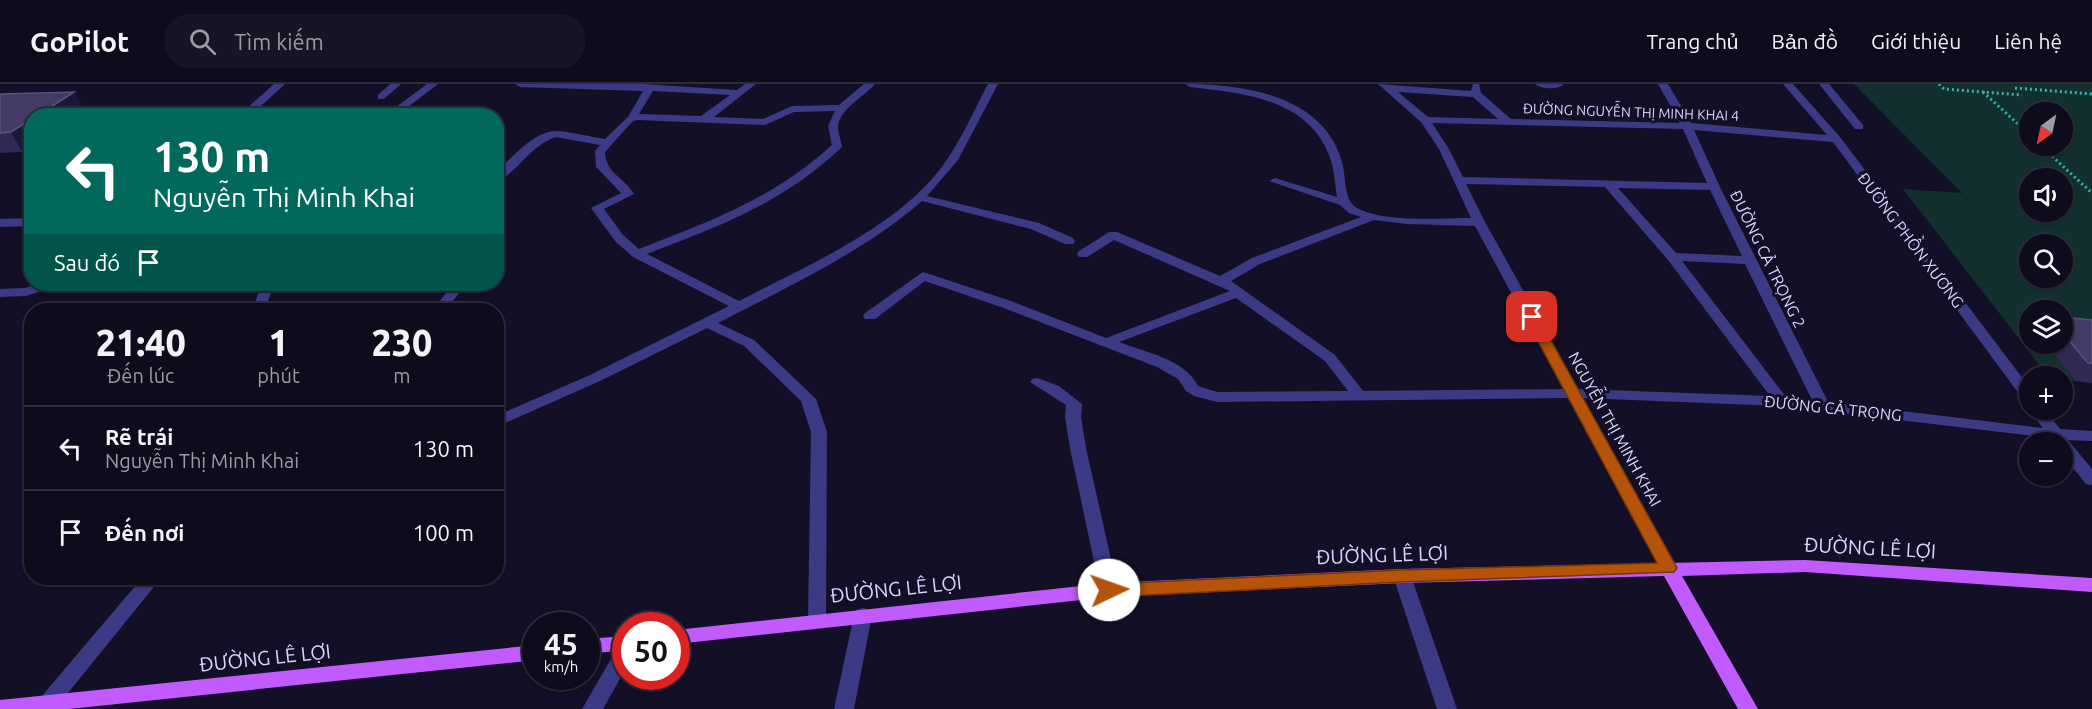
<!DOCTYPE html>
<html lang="vi">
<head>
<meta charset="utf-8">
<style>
	:root { --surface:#0e0b1c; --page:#171425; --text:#f1f3f6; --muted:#9b9ba3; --line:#2e2b3b }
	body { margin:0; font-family:Ubuntu,sans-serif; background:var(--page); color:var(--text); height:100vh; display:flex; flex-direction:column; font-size:22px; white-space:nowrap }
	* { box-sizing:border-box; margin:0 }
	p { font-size:20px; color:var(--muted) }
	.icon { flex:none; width:33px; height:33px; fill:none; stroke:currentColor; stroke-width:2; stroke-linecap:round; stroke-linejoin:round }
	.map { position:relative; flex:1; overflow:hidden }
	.sheet { position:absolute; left:24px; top:219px; width:480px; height:282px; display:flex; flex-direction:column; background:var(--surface); border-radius:24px; box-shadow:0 2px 4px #0004,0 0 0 2px var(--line) }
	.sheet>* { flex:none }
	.banner { position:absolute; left:24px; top:24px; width:480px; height:183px; border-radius:24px; box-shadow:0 2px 4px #0004,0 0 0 2px var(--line); background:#00695c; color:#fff; overflow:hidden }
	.needle { width:39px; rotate:213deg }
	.controls { position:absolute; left:2019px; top:18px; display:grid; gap:12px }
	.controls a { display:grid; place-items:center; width:54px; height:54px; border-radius:50%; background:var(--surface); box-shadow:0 2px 4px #0004,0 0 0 2px var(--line); font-size:30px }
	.speed { position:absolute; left:522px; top:528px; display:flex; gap:12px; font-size:30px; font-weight:700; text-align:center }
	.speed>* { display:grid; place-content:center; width:78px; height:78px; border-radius:50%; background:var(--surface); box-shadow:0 2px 4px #0004,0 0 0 2px var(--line); line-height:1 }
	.speed small { font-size:15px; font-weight:400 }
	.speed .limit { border:9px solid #d22; background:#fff; color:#111 }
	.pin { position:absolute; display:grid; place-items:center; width:51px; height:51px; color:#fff; margin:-26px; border-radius:12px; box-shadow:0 3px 9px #0006 }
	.me { position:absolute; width:66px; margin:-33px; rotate:87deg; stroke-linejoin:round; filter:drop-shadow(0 0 4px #0008) }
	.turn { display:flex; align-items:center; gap:21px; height:126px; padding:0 30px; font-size:27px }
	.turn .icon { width:78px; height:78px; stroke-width:2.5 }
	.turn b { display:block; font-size:42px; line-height:51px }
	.then { display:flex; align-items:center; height:57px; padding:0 30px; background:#0003; gap:12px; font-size:22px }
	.eta { display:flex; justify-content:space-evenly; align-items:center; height:102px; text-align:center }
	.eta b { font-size:36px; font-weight:800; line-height:42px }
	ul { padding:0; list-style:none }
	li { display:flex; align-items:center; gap:18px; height:84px; padding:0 30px; border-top:2px solid var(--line) }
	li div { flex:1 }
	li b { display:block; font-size:22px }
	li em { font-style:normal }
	header { display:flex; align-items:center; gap:36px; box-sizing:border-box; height:84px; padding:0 30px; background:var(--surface); border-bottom:2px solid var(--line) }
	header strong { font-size:28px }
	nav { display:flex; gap:33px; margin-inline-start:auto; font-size:21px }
	.search { width:420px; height:54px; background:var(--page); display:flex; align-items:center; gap:15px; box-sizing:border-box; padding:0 21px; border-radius:24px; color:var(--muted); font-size:22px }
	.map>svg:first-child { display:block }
</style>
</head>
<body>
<header>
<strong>GoPilot</strong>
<div class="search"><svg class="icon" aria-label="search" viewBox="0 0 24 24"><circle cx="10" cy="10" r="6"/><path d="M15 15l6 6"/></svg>Tìm kiếm</div>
<nav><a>Trang chủ</a><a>Bản đồ</a><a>Giới thiệu</a><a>Liên hệ</a></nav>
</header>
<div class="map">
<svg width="2092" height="625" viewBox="0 0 2092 625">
	<rect width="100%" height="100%" fill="#130f26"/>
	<!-- green -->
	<path fill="#12302f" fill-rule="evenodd" d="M1854,0H2092V299L2063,296L2062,292H2048L1903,105L1962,109ZM2030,28H2062V62H2030ZM2030,94H2062V128H2030ZM2030,160H2062V194H2030ZM2030,226H2062V260H2030Z"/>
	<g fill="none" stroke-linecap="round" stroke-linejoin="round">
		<!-- path -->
		<g stroke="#2fb8b0" stroke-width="3" stroke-dasharray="2 3" stroke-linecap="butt">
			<path d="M1939,0L1944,5L2022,11"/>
			<path d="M2015,4L2092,10"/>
			<path d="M1983,8L2030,51"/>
			<path d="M2041,62L2092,109"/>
		</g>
		<!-- minor -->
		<g fill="#3d3a85" fill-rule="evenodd">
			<path d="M274,0H285L250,32H238Z"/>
			<path d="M390,0H401L384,15H378V11Z"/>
			<path d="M427,0H438L396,32H384Z"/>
			<path d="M515,0H643L737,6L745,0H756L714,33L763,35L792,22L839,21L864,0H875C864,13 839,25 838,43C838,49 841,56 842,62L841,64C781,120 722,141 647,170L739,217C806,182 894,145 941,84C960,59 973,28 988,0H998L958,76L927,112L1039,139L1073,154L1075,157L1073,160H1065L1031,145L922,117C862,169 787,203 718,239L754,256L816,315L827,348L826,536L824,541L817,543L810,541L808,536L811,348L801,317L744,262L707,244L600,297L496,343V332L590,291L729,222L633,173L615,157L591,124L621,109L596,83L595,67L600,61L556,53C529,62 518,89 496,98V88C512,74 534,46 558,47C574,48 590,53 605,55L628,33L643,7L520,3ZM653,7L730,11L701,32L639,30ZM835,27L828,42L832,61C774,114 711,137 639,165L623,151L604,125L634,110C623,92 606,90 605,68L632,38L637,36L765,41L794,28Z"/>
			<path d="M1185,0C1245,0 1327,12 1343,82C1346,96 1344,117 1357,124C1385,139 1440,134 1471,134L1439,65L1421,38L1378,0L1471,7L1473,0H1479L1481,9L1511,35L1680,39L1658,0H1668L1691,39L1827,51L1783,0H1793L1840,53L2030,304V319L2025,318L1833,58L1694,46L1720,103L1828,318L2043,344L2029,326H2045L2060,345L2092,347V357L2068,356L2092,385V401L2086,400L2062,370V358H2054L2051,354L1781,322L1583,314L1678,484L1675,489L1669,490L1663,489L1660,484L1568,314L1217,318L1194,312L1186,307L1178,295L1157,283L1001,223L925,197L875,235H865L863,232L865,229L923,188L1011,217L1106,254L1230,207L1114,156L1087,173H1079L1077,170L1079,167L1109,148H1117L1220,192L1252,174L1361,133L1349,129L1340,121L1269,97L1275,94L1337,113C1335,99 1334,84 1329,71C1307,15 1243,9 1190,3ZM1398,8L1473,13L1498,35L1428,33ZM1432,39L1683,45L1707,99L1463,93L1449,65ZM1466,100L1605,103L1668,176L1770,312L1578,305L1485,138ZM1618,104L1710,106L1742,172L1676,169ZM1374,136L1407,140L1475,142L1563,305L1363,307L1335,271L1231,197L1260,180ZM1682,177L1745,180L1812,316L1786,313ZM1236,214L1325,277L1348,307L1217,308L1198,302C1185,275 1144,268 1119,258Z"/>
			<path d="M1535,0H1562L1563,1C1557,6 1541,5 1535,0Z"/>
			<path d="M1819,0H1829L1863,41V45H1855Z"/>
			<path d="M32,134V142L0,143V135Z"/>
			<path d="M38,200H56L54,203L26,212L0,213V205L25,204Z"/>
			<path d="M261,200H274L265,226H253Z"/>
			<path d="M453,200H466L446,226H433Z"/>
			<path d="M1037,294L1059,302L1082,320L1081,333L1086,364L1118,506L1115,511L1109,513L1103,511L1100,506L1070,364L1065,333L1066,321L1030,298L1032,295Z"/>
			<path d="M1402,485L1408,487L1411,492L1457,625H1437L1393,492L1396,487Z"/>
			<path d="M142,494H161L55,625H41L38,619L41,613Z"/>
			<path d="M863,524L870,526L872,531L854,625H834L854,531L856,526Z"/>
			<path d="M626,559V584L603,625H582L619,561Z"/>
		</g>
		<!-- major -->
		<g fill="#c25bff" fill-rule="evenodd">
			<path d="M1805,476L2092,494V508L1805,488L1682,492L1758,625H1738L1664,492L1402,499L1109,513L676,560V546L1109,499L1402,485Z"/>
			<path d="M626,552V566L586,570V555Z"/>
			<path d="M536,561V576L69,625H0V616Z"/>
		</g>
	</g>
	<!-- wall -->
	<g fill="#312854">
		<path d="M74,8L84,27L32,32V62L22,68L0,69V10Z"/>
		<path d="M2062,233L2092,236V299L2076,297L2046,260H2062Z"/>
	</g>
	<!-- shaded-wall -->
	<g fill="#1d163a">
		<path d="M74,8L84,27L77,32H37Z"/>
		<path d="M32,35V62L22,68L11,48Z"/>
	</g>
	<!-- building -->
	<g fill="#433a66" stroke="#5a527e" stroke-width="1.5">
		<path d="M74,8L37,32H32V35L11,48L0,49V10Z"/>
		<path d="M2062,233L2092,236V279H2088L2062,248Z"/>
	</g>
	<!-- route -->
	<path fill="#b45309" stroke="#753606" stroke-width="1.5" d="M1532,229L1538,233L1677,484L1674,488L1401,498L1109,513L1103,511L1101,506L1103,502L1109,500L1401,486L1657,479L1525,233Z"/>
	<g text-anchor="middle" stroke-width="6" stroke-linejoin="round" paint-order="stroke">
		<!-- far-street labels -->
		<g font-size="14" fill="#d9d4ff" stroke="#130f26">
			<text transform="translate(1631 28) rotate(2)" y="5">ĐƯỜNG NGUYỄN THỊ MINH KHAI 4</text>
		</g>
		<!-- street labels -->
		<g font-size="16" fill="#d9d4ff" stroke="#130f26">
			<text transform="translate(1911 156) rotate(53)" y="6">ĐƯỜNG PHỒN XƯƠNG</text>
			<text transform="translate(1768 175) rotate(64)" y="6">ĐƯỜNG CẢ TRỌNG 2</text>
			<text transform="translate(1833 324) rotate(6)" y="6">ĐƯỜNG CẢ TRỌNG</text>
			<text transform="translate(1615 345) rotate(61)" y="6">NGUYỄN THỊ MINH KHAI</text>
		</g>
		<!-- near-street labels -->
		<g font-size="20" fill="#d9d4ff" stroke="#130f26">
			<text transform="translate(1870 464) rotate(3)" y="7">ĐƯỜNG LÊ LỢI</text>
			<text transform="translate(1382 471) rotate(-2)" y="7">ĐƯỜNG LÊ LỢI</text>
			<text transform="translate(896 505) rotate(-6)" y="7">ĐƯỜNG LÊ LỢI</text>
			<text transform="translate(265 574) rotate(-6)" y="7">ĐƯỜNG LÊ LỢI</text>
		</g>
	</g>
</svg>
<div class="controls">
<a><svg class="needle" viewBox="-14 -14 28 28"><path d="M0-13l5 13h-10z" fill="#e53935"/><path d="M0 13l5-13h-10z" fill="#9b9ba3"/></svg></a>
<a><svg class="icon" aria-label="sound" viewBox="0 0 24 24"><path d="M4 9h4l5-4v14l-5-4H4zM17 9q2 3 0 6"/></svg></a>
<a><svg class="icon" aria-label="search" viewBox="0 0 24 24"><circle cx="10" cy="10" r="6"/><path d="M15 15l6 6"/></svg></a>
<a><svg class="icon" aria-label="layers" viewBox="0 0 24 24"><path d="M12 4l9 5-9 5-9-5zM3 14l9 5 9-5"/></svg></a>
<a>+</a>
<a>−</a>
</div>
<div class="speed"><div>45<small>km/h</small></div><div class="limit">50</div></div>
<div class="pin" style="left:1532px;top:233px;background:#d93025"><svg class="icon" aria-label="arrive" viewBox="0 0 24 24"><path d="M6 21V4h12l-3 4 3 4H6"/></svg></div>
<svg class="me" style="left:1109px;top:506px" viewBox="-20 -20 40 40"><circle r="19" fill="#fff"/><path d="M0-13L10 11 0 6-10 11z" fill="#b45309"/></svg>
<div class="banner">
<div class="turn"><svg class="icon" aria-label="left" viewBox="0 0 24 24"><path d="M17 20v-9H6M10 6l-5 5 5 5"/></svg><div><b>130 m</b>Nguyễn Thị Minh Khai</div></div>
<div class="then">Sau đó<svg class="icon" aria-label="arrive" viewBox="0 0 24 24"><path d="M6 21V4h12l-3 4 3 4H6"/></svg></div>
</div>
<section class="sheet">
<div class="eta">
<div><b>21:40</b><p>Đến lúc</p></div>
<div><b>1</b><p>phút</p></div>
<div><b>230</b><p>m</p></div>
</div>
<ul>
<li><svg class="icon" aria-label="left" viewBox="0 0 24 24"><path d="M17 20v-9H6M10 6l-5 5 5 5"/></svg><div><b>Rẽ trái</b><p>Nguyễn Thị Minh Khai</p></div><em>130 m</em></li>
<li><svg class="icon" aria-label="arrive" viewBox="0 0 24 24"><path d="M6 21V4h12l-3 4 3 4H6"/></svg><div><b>Đến nơi</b></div><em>100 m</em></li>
</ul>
</section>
</div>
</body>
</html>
